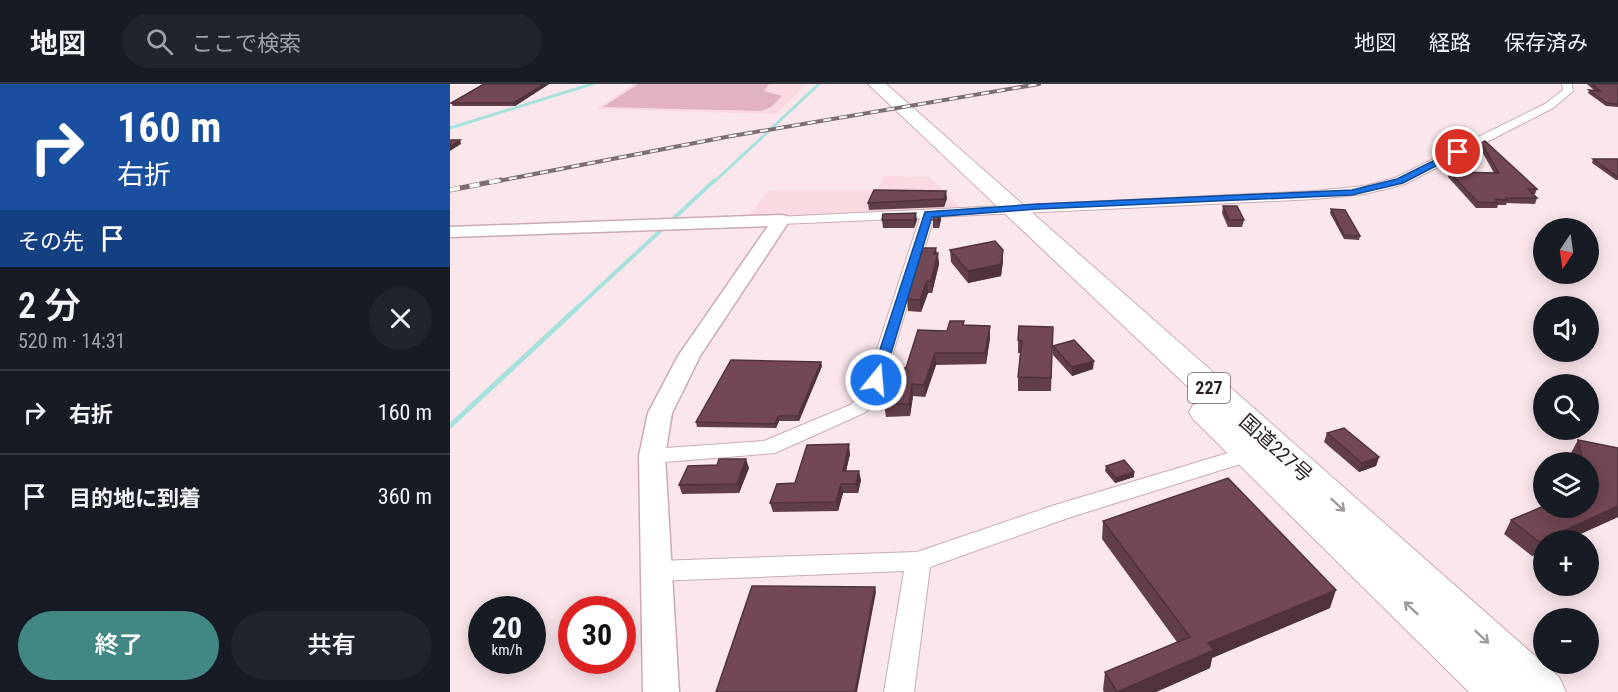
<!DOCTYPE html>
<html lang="ja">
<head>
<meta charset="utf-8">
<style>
	:root { --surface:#171b24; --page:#20242c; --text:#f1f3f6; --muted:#9ea1a6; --line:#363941; --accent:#428882 }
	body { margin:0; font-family:"Roboto Condensed","Noto Sans JP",sans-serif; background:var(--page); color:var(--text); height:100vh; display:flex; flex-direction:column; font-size:22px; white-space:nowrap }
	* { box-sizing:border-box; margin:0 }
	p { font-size:20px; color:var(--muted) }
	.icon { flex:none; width:33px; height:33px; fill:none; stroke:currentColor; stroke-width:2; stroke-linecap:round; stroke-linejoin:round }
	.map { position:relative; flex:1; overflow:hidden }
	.panel { display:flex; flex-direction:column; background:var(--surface); width:450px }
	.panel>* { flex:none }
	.hud { background:#1a4fa0; color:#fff; overflow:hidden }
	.needle { width:39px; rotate:193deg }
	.buttons { position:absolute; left:1083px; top:134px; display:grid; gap:12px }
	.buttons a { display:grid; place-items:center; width:66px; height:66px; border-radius:50%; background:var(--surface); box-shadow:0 3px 15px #0003; font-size:30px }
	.speed { position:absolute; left:18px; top:512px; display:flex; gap:12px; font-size:30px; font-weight:700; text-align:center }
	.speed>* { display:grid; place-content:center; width:78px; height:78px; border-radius:50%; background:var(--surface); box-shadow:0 3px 15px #0003; line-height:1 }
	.speed small { font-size:15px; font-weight:400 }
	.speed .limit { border:9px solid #d22; background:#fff; color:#111 }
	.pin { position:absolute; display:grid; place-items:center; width:51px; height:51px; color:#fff; margin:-26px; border:3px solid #fff; border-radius:50%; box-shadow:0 2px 6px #0007 }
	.me { position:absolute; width:66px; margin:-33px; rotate:17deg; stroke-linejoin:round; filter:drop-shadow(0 0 4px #0008) }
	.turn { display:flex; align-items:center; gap:21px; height:126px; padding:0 18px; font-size:27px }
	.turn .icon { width:78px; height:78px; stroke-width:2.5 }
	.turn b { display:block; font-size:42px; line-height:51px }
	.then { display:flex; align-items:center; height:57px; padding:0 18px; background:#0003; gap:12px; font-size:22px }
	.round { display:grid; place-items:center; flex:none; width:63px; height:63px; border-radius:32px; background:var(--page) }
	.head { display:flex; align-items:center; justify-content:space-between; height:102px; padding:0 18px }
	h1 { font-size:36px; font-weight:600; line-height:45px }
	.primary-button { display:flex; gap:12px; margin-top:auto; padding:12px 18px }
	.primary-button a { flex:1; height:69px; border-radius:36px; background:var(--accent); color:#fff; font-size:24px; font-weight:600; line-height:69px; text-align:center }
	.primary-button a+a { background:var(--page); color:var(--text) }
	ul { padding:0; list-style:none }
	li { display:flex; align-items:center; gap:18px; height:84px; padding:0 18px; border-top:2px solid var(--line) }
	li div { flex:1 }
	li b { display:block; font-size:22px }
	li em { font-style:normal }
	header { display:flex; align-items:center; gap:36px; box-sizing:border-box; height:84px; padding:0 30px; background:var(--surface); border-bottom:2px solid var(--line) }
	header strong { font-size:28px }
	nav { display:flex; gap:33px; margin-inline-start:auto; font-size:21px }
	.search { width:420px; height:54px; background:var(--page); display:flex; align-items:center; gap:15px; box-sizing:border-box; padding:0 21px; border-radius:33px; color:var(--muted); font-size:22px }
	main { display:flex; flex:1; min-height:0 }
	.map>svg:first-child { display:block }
</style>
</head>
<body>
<header>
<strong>地図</strong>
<div class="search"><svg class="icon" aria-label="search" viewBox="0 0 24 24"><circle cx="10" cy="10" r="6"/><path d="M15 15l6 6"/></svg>ここで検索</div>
<nav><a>地図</a><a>経路</a><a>保存済み</a></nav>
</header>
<main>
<section class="panel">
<div class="hud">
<div class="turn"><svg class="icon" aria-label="right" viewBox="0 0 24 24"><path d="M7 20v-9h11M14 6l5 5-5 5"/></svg><div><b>160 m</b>右折</div></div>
<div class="then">その先<svg class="icon" aria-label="arrive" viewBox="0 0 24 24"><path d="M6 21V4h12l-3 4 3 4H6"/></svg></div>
</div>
<div class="head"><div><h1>2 分</h1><p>520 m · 14:31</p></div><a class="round"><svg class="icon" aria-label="close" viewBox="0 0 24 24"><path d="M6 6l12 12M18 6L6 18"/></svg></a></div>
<ul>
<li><svg class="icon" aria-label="right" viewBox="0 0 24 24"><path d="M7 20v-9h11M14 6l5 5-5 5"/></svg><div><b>右折</b></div><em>160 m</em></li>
<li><svg class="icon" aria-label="arrive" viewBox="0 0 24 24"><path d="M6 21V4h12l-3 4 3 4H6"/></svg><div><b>目的地に到着</b></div><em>360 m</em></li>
</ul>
<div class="primary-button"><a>終了</a><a>共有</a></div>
</section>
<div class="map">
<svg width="1168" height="608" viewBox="0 0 1168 608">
	<rect width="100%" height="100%" fill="#fae6eb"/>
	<!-- built -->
	<g fill="#fbd9e1">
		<path d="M184,0H357L326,30L147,25Z"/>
		<path d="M434,92L480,93L512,125L298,133L319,106H427Z"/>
	</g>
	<!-- green -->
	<path fill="#e1b2bf" d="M188,0H319L314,7L332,12L321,23L312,27L153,23Z"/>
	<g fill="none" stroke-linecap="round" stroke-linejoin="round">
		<!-- stream-far2 -->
		<g stroke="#a7e1db" stroke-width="3">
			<path d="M0,44L142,0"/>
			<path d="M264,98L369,0"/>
		</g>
		<!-- stream-far1 -->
		<path stroke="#a7e1db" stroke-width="4" d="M126,225L265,96"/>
		<!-- stream -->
		<path stroke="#a7e1db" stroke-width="5" d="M0,342L128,223"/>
		<!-- minor casing -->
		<g stroke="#cbabb3" stroke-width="2">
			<g id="minor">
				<path d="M1112,0H1122L1123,7L1103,24L955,100L915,110L865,115L484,133L428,318L414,329L325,369L202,379L194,377L191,372L194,367L202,365L314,357L400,321L412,311L470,134L331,140L324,136L326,133L865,107L915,102L945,94L1095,20L1113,6Z"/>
				<path d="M798,363L806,365L809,370L806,375L621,433L480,483L464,608H434L454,487L207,497L198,494L194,487L198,480L207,477L467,468L605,421Z"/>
			</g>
		</g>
		<!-- tertiary casing -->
		<g stroke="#cbabb3" stroke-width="3">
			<path id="tertiary" d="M331,131L337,132L340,136L250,272L222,329L215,372L229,608H193L189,372L198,329L228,272L318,142L0,153V143Z"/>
		</g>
		<!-- trunk casing -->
		<g stroke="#cbabb3" stroke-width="2">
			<path id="trunk" d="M418,0H436L1109,593L1116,608H1019L743,335L739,328L743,321L754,318Z"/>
		</g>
		<!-- minor -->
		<use href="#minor" fill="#fff" fill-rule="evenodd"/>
		<!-- tertiary -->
		<use href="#tertiary" fill="#fff" fill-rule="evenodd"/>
		<!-- trunk -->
		<use href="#trunk" fill="#fff" fill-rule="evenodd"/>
		<!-- rail-far1 casing -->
		<g stroke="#7d6e72" stroke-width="4">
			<path id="rail-far1" d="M43,98L276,53L589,0"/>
		</g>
		<!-- rail casing -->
		<g stroke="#7d6e72" stroke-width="5">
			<path id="rail" d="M0,106L51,96"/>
		</g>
		<!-- rail-far1 -->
		<use href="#rail-far1" stroke="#fff" stroke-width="2" stroke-dasharray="8" stroke-linecap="butt"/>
		<!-- rail -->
		<use href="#rail" stroke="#fff" stroke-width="4" stroke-dasharray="10" stroke-linecap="butt"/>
	</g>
	<!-- wall -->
	<g fill="#623e48">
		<path d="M34,0H99L65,22H3L1,19Z"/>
		<path d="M1137,0H1168V23L1156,22L1138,9L1139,6L1145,7Z"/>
		<path d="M1031,59L1087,105L1085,110H1083L1087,114L1085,120L1057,119L1056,121H1048L1047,124H1026L998,93L999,88L1044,89L1030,64Z"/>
		<path d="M1143,75H1168V96H1166L1142,79Z"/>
		<path d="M497,114L494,123L419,126L418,119Z"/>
		<path d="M773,122L794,136L792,143H778L772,129Z"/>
		<path d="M881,125L910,152L909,156L894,155L880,129Z"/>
		<path d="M490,127L491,135L489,144H483V136Z"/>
		<path d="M432,136H467L464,144H433Z"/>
		<path d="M486,164L489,180L482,209H478L471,228L458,227L457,215Z"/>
		<path d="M500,166H553V177L551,192L518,199L501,178Z"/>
		<path d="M514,237V241L540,254L536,280L486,281L475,313L463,312L460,332L436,333L434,320L456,284L497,247Z"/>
		<path d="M603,243L601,307H568V293L570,269H568V256Z"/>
		<path d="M603,262L643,285L622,292L603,271Z"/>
		<path d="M372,282L349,337H329L326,344L247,343L246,338Z"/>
		<path d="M877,349L929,373L926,382L909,388L874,358Z"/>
		<path d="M1128,356L1168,364V433L1117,456H1094L1082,472L1054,450L1061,436L1138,423V378H1123L1121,369Z"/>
		<path d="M400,370L396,387L411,396L408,409H393L388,427L323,428L320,419L345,399Z"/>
		<path d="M267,381L299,384L289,409L232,410L229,401Z"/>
		<path d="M656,382L684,393L665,399L655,387Z"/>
		<path d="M653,437L880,524L762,574L760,584L706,608H654L653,606L655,588L727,558L652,455Z"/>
	</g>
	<!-- shaded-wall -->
	<g fill="#50323b">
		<path d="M94,0H99L65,22L64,19Z"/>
		<path d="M10,56L11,60L0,67V63Z"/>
		<path d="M496,107L497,114L494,123V115Z"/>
		<path d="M490,127L491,135L489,144L488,136Z"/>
		<path d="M466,129L467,136L464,144V136Z"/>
		<path d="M486,164V175L488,169L489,180L482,209L481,197Z"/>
		<path d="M553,166V177L551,192L518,199V187Z"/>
		<path d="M477,197L478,209L471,228L470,216Z"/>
		<path d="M540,242V254L536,280L535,269Z"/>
		<path d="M485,269L486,281L475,313L474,301Z"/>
		<path d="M644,277L643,285L622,292V283Z"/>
		<path d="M371,278L372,282L349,337L348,332Z"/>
		<path d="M462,300L463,312L460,332L459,320Z"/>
		<path d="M328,332L329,337L326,344L325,340Z"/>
		<path d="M399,360L400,370L394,396L393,387Z"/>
		<path d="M929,373L926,382L909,388L912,379Z"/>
		<path d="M296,375L299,384L289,409L287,400Z"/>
		<path d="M409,387L411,396L408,409L406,400Z"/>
		<path d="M684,388V393L665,399L666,394Z"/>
		<path d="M391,400L393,409L388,427L386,418Z"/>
		<path d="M1168,422V433L1117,456H1094V467L1082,472L1089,458Z"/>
		<path d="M425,503L426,508L407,608H405Z"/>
		<path d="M886,506L880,524L762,574L760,584L706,608H667L758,559Z"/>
	</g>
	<!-- building -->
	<g fill="#724854" stroke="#50323b" stroke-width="1.5">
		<path d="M34,0H94L64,19H1Z"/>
		<path d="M1142,0H1168V20L1157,19L1139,6L1150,7Z"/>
		<path d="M0,56H10L0,63Z"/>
		<path d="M1035,57L1087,105H1078L1087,114H1056L1058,116L1045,115L1048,119L1028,118L999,88L1049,89L1031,59Z"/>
		<path d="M1143,75H1168V93Z"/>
		<path d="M424,106L496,107L494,115L418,119Z"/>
		<path d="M773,122H787L794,136H779Z"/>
		<path d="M881,125L895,126L910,152L894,151Z"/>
		<path d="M490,127L488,136H483L485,128Z"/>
		<path d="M466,129L464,136H432L433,130Z"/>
		<path d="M545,157L553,166L551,180L518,187L500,166Z"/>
		<path d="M473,164H486L484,170L488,169L481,197H477L470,216L457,215Z"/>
		<path d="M500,237H514L513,241L540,242L535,269H485L474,301L462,300L459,320H434L449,284H456L468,246L497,247Z"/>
		<path d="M569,242L603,243L601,294L568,293L572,257L568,256Z"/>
		<path d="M624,256L644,277L622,283L603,262Z"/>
		<path d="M281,276L371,278L348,332H328L325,340L246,338Z"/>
		<path d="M894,344L929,373L912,379L877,349Z"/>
		<path d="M1128,356L1168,364V422L1089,458L1061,436L1094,422V423H1138V378H1133Z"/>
		<path d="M399,360L393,387H409L406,400H391L386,418L320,419L327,400L345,399L357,361Z"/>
		<path d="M269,375H296L287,400L229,401L238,382L267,381Z"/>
		<path d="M674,376L684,388L666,394L656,382Z"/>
		<path d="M778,394L886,506L758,559L764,566L667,608L655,588L740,553L653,437Z"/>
		<path d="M302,502L425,503L405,608H266Z"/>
	</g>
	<!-- one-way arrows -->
	<defs><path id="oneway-shaft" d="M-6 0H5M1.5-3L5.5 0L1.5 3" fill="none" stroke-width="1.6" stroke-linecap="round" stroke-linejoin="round" transform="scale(1.5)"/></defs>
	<g stroke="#9f9a9b">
		<use href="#oneway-shaft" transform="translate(888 421) rotate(43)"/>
		<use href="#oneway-shaft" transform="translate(961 524) rotate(-137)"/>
		<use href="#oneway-shaft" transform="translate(1032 553) rotate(43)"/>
	</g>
	<!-- route -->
	<path fill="#1a73e8" stroke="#114b97" stroke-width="1.5" d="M1005,66L1013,68L953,99L902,111L588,125L482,133L433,296L426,300L420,296L475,128L588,120L902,106L947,95Z"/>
	<g text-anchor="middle" stroke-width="6" stroke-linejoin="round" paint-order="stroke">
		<!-- shield labels -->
		<rect fill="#fff" stroke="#6a6264" stroke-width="1.5" x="738" y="289" width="42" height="30" rx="4.5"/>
		<g font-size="18" font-weight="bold" fill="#2a1e21">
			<text x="759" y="310">227</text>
		</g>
		<!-- street labels -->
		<g font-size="20" fill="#2a1e21" stroke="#fff">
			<text transform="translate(826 364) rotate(42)" y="7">国道227号</text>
		</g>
	</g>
</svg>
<div class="buttons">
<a><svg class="needle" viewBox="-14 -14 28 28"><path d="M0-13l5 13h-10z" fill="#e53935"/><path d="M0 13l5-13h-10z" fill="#9ea1a6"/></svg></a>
<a><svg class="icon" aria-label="sound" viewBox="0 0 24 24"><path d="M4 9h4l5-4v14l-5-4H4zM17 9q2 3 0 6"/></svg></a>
<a><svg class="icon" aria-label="search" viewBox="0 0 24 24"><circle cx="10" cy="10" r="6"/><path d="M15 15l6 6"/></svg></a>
<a><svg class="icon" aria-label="layers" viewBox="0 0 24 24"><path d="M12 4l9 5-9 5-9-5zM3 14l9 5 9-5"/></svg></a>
<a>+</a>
<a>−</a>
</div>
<div class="speed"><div>20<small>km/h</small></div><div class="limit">30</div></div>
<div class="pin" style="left:1008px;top:68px;background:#d93025"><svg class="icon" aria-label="arrive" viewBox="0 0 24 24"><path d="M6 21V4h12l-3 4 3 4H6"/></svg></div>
<svg class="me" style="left:426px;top:296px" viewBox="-20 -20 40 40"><circle r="17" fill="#1a73e8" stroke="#fff" stroke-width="3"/><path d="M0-11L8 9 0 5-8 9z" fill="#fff"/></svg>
</div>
</main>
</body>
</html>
